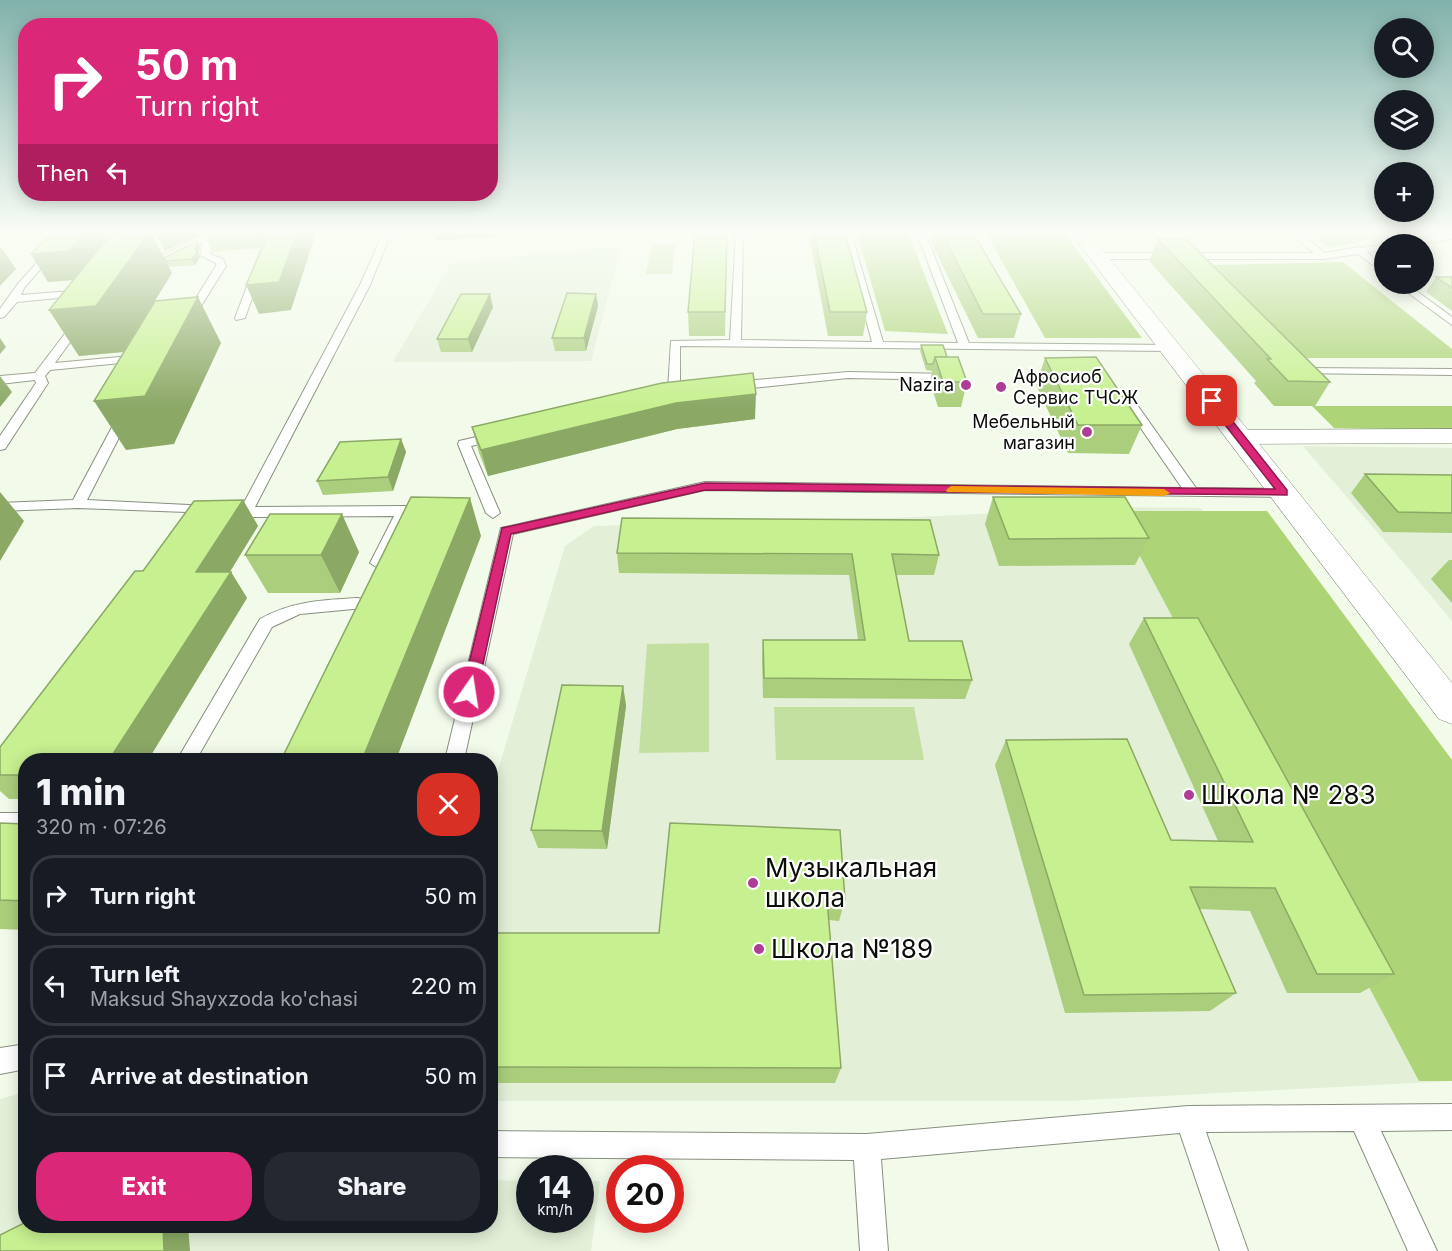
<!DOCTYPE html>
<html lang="en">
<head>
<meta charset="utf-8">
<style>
	:root { --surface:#171b24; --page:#242831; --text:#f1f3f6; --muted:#9ea1a6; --line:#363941; --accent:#db2777 }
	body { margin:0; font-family:Inter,sans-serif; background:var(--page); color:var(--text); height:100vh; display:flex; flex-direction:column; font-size:22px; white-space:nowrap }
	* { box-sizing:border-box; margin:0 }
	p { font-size:20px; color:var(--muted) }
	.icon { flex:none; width:33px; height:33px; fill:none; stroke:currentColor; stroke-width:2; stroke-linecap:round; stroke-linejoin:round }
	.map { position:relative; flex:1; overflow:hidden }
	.details { position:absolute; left:18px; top:753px; width:480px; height:480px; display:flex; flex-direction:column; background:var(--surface); border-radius:24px; box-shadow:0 3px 15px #0003 }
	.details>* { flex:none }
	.top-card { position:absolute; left:18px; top:18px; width:480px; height:183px; border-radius:24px; box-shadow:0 3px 15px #0003; background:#db2777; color:#fff; overflow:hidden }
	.buttons { position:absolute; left:1374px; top:18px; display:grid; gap:12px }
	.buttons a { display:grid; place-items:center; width:60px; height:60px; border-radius:50%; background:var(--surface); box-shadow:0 3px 15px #0003; font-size:30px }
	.speed { position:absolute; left:516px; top:1155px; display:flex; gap:12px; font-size:30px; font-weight:700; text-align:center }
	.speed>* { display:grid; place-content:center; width:78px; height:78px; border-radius:50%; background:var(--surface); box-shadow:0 3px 15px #0003; line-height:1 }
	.speed small { font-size:15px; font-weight:400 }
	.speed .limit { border:9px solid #d22; background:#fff; color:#111 }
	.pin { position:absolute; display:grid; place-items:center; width:51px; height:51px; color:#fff; margin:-26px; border-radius:12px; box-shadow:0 3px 9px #0006 }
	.me { position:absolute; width:66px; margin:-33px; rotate:13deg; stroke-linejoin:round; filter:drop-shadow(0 0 4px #0008) }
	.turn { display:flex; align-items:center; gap:21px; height:126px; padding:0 18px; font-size:27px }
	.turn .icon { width:78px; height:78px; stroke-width:2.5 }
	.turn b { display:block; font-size:42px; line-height:51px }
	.then { display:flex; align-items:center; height:57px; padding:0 18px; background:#0003; gap:12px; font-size:22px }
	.round { display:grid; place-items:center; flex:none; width:63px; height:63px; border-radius:24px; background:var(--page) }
	.summary { display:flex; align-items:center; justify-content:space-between; height:102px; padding:0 18px }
	h1 { font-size:36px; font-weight:800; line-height:45px }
	.action { display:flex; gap:12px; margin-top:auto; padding:12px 18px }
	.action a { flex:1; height:69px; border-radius:24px; background:var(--accent); color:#fff; font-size:24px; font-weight:800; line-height:69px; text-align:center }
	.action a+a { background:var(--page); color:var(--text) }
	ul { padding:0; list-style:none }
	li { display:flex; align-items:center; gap:18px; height:81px; margin:0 12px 9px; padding:0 6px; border:3px solid var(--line); border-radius:24px }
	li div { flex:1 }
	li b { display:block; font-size:22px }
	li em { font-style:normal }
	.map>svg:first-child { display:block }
</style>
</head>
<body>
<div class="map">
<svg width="1452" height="1251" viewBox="0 0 1452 1251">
	<rect width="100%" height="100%" fill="#f2fae9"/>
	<!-- built -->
	<g fill="#e3efd7">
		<path d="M621,246L591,361L393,362L451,263Z"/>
		<path d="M1303,446L1452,448V621L1408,568Z"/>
		<path d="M1120,507L1201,508L1452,891V1081L1066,1101H491L490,797L565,546L594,526L919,517Z"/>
		<path d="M25,1092L26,1226H490L491,1180L529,1181L530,1220H580L581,1181H600L591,1251H0V1099Z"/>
	</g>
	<!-- green -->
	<g fill="#c4e0a1">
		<path d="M652,244H675L672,274H646Z"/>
		<path d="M709,643V752L639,753L647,644Z"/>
		<path d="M774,707H914L924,760H776Z"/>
	</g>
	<!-- forest -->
	<g fill="#add476">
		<path d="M857,233H908L948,334L885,331Z"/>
		<path d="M986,233H1064L1142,338H1045Z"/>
		<path d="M1309,233H1434L1377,238L1329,248Z"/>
		<path d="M1343,262L1452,349V358H1305L1212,265Z"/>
		<path d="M1312,406H1452V430L1334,428Z"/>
		<path d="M1116,511H1267L1452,760V1081H1419Z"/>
	</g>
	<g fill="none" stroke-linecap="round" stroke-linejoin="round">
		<!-- service casing -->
		<g stroke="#888f80" stroke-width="2">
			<g id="service">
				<path d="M63,233H72L24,288L21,295L84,290L89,293L88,295L17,302L4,317L0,318V309L17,285Z"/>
				<path d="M206,233H218L213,237L210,254L223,259L226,266L193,319L188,322L183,319L216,266V263L200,255L203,242L148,269L140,267Z"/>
				<path d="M267,233H275L245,318L236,320L235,318Z"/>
				<path d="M383,233H391L370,285L255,507L404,506L430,508L432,511L430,514L408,516L386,563L378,568L370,563L394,516L246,517L239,512L360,285Z"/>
				<path d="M627,233H638V234L634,237Z"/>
				<path d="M843,233H851L883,342L958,343L917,233H925L969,343L1170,345L1176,348L1170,351L680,346V392L666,398H658V392L668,390L671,341L730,340L736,234L743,236L741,340L872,342Z"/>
				<path d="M1291,233H1300L1325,253L1359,247L1361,248L1384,244H1385L1384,250L1367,252L1384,266V273L1358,254L1323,259H1099L1094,256L1099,253H1314Z"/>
				<path d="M1452,233V239L1414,244H1395L1400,241Z"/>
				<path d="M1396,284H1407L1452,317V325Z"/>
				<path d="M80,318L85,321L55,363L141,355L147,358L141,361L50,370L45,376L48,383L5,449L0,450V436L36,383L35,380L0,384V376L35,373L76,319Z"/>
				<path d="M1297,368L1452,369V375L1293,373L1291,371Z"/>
				<path d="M848,372L952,374L958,377L952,380L848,378L732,390L726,386L732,382Z"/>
				<path d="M1124,391L1128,392L1196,488L1283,489L1290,493L1283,497L705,490L513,534L464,760H445L501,528L705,482L1182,488L1118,395Z"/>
				<path d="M125,410L131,414L87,500L209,506L214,507L216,510L214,513L78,508L0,511V503L73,500L119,414Z"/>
				<path d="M498,432L503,433L504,436L503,439L471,446L500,513L493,518L486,513L458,444L459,441Z"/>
				<path d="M358,598L364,600L366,604L364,608L300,614L272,627L196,760H177L260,619C292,601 323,600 358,598Z"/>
				<rect x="0" y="813" width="26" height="18"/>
				<path d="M26,1044V1069L0,1074V1048Z"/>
				<path d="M1452,1104V1130L1381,1131L1437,1251H1408L1354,1131L1206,1132L1248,1251H1220L1180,1133L881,1159L888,1251H860L854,1160L490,1157V1131L867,1134L1188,1106Z"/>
			</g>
		</g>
		<!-- minor casing -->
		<g stroke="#888f80" stroke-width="1">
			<path id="minor" d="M1452,429V443L1240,444L1231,442L1228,437L1231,432L1240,430Z"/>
		</g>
		<!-- tertiary casing -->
		<g stroke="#888f80" stroke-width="1">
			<path id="tertiary" d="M1071,233H1089L1452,683V724L1439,719Z"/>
		</g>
		<!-- service -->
		<use href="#service" fill="#fff" fill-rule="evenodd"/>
		<!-- minor -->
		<use href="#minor" fill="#fff" fill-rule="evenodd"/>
		<!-- tertiary -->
		<use href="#tertiary" fill="#fff" fill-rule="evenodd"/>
	</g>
	<!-- wall -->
	<g fill="#abce7c">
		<path d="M120,233H151L164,258L200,246L198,254L200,257L195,265L169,267L172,273L123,352L79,356L49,310L74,280L48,282L31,254Z"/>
		<path d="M204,233H266L259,248L213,252Z"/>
		<path d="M578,233H609L579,234Z"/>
		<path d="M727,233L725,336H689L688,312Z"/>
		<path d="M811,233H845L867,312L863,336H828L810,241Z"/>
		<path d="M933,233H973L1021,314L1014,338H978L931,242Z"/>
		<path d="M1158,239L1330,382L1315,406H1274L1254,383L1256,381L1149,261Z"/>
		<path d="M1436,277H1452V311L1426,292Z"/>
		<path d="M596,294L598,306L586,351H555L552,338Z"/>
		<path d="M493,307L472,352H441L437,339Z"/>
		<path d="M921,345L947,357L967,382L961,407H938L930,382L932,371L926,370L920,351Z"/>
		<path d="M1045,358L1142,425L1129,454L1068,453L1036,385Z"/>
		<path d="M755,419L677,429L488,476L479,453L472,427Z"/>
		<path d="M401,439L406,452L393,491L323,495L317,481Z"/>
		<path d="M1365,474L1452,475V533L1383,532L1351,493Z"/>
		<path d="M993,497L1149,538L1135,565L999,566L985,524Z"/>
		<path d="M243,500L258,526L230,572H231L247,598L148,760H26V799H9L0,791V747L143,571Z"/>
		<path d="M359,552L340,593H268L245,555Z"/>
		<path d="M617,553L939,555L934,575H896L909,641L972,680L965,699L763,698L762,660L763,640H858L849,575L619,573Z"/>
		<path d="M1449,560H1452V603L1431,579Z"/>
		<path d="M1144,618L1394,974L1360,993H1287L1250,911L1200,909L1236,993L1210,1011L1065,1013L995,765L1006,740L1171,840L1218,841L1129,644Z"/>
		<path d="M623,686L626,706L607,849L538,848L531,830Z"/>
		<path d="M0,823L26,824V930L0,929Z"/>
		<path d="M670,823L845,900L839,921L829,920L841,1068L835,1083H490V933H659Z"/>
	</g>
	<!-- shaded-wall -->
	<g fill="#8ba865">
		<path d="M85,233H121L85,279L48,282L31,254Z"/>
		<path d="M149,233H151L172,273L123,352L79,356L49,310Z"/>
		<path d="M156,233H204L165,251Z"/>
		<path d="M252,233H266L259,248Z"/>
		<path d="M297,233H316L291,310L259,314L246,285Z"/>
		<path d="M434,233H541L437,241Z"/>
		<path d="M197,241L200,246L198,254L200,257L195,265L192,259Z"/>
		<path d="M1,247L16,269L0,286V248Z"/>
		<path d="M490,294L493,307L472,352L468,339Z"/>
		<path d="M596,294L598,306L586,351L584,338Z"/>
		<path d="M198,297L221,343L174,444L126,450L94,401Z"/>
		<path d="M0,338L6,347L0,354Z"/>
		<path d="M0,376L12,392L0,407Z"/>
		<path d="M756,394L755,419L677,429L488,476L481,450L676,403Z"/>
		<path d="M401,439L406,452L393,491L388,477Z"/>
		<path d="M0,492L24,521L0,561Z"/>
		<path d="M470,498L481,536L396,760H362Z"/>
		<path d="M243,500L258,526L214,597L196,572Z"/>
		<path d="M342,514L359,552L340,593L321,555Z"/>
		<path d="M231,572L247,598L148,760H109Z"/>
		<path d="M623,686L626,706L607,849L602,831Z"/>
		<path d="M163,1226H188L190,1251H164Z"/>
	</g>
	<!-- building -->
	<g fill="#c7f090" stroke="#8ba865" stroke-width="1.5">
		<path d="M52,233H85L69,251L31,254Z"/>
		<path d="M121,233H149L96,306L49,310L106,240Z"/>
		<path d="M269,233H297L279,282L246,285Z"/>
		<path d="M695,233H727L725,312H688Z"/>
		<path d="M814,233H845L867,312H830Z"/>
		<path d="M942,233H973L1021,314H983Z"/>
		<path d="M1158,239H1186L1330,382L1288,381L1267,359H1271Z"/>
		<path d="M197,241L195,249L197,252L192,259L166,261L164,258Z"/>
		<path d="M1436,277H1452V288Z"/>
		<path d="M567,293L596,294L584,338H552Z"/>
		<path d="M461,294H490L468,339H437Z"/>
		<path d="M198,297L145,396L94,401L155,301Z"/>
		<path d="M921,345H943L947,357H935L933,364H927Z"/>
		<path d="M935,357H958L967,382H943Z"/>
		<path d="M1096,357L1142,425H1078L1045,358Z"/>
		<path d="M753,373L756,394L676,403L481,450L472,427L662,383Z"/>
		<path d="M401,439L388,477L317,481L340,442Z"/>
		<path d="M1365,474L1452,475V513L1398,512Z"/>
		<path d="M411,497L470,498L362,760H281Z"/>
		<path d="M993,497H1125L1149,538L1009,539Z"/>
		<path d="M243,500L196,572H231L109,760H26V775H0V747L135,571H143L194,501Z"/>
		<path d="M270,514H342L321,555H245Z"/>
		<path d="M622,518L930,520L939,555L892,554L909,641H962L972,680L764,678L763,640H865L852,554L617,553Z"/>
		<path d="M1144,618H1198L1394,974H1317L1275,888L1190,887L1236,993L1084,995L1006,740L1127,739L1171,840L1253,842Z"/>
		<path d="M562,685L623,686L602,831L531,830Z"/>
		<path d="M0,823L26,824V901L0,900Z"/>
		<path d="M670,823L840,830L845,900L827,899L841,1068L490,1067V933H659Z"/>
		<path d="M26,1222V1226H163L164,1251H0V1235Z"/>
	</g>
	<!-- sky -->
	<linearGradient id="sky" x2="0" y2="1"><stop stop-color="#81b2ab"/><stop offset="0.57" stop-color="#f9fdf5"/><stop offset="1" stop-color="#f9fdf5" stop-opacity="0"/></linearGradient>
	<rect width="1452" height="408" fill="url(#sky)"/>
	<!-- route -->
	<path fill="#db2777" stroke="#8e194d" stroke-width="1.5" d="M1208,399H1215L1287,490V495L705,490L511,534L477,692L475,696H464L462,692L502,528L705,483L1275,489L1208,403Z"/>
	<!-- slow -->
	<path fill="#f59e0b" d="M951,486L1164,489L1170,493L1164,496L947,492L946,490Z"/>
	<!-- markers -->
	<g fill="#af3c96" stroke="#fff" stroke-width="2">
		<circle cx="966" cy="385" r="6"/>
		<circle cx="1001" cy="387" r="6"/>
		<circle cx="1087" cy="432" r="6"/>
		<circle cx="1189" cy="795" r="6"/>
		<circle cx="753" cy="883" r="6"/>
		<circle cx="759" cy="949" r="6"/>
	</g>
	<g text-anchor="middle" stroke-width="4.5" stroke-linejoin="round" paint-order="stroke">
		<!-- far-poi labels -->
		<g font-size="18" fill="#0b0d08" stroke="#fff" text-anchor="end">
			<text x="1013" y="383" text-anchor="start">Афросиоб<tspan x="1013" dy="21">Сервис ТЧСЖ</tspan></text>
			<text x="954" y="391">Nazira</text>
			<text x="1075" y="428">Мебельный<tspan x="1075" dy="21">магазин</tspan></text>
		</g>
		<!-- near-poi labels -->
		<g font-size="26" fill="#0b0d08" stroke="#fff" text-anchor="start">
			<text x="1201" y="804">Школа № 283</text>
			<text x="765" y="877">Музыкальная<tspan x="765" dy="30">школа</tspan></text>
			<text x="771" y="958">Школа №189</text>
		</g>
	</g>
</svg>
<div class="buttons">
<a><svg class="icon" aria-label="search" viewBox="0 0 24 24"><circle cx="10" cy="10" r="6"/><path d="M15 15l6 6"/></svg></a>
<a><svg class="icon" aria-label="layers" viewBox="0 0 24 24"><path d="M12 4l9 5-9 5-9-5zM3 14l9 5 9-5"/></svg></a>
<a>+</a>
<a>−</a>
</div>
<div class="speed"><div>14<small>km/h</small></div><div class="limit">20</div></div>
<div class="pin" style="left:1212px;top:401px;background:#d93025"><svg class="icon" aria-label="arrive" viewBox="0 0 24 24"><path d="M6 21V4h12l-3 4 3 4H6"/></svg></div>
<svg class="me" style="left:469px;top:692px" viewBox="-20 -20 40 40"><circle r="17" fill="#db2777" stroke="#fff" stroke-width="3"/><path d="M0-11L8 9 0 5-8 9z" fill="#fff"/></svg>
<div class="top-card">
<div class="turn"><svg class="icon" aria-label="right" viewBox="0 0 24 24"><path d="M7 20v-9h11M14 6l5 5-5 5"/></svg><div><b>50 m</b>Turn right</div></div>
<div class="then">Then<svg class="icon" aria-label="left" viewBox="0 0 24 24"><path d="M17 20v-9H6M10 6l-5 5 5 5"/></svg></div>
</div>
<section class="details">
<div class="summary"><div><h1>1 min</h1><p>320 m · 07:26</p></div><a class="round" style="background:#d93025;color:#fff"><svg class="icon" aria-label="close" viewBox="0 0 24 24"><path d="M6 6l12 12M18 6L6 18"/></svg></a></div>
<ul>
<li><svg class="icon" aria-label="right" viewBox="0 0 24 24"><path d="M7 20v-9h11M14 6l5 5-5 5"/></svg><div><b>Turn right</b></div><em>50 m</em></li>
<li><svg class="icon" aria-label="left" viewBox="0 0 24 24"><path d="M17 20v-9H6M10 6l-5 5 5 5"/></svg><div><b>Turn left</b><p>Maksud Shayxzoda ko'chasi</p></div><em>220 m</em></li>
<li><svg class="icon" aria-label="arrive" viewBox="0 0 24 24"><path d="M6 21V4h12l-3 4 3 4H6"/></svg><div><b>Arrive at destination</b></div><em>50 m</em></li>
</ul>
<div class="action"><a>Exit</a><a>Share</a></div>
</section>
</div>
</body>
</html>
